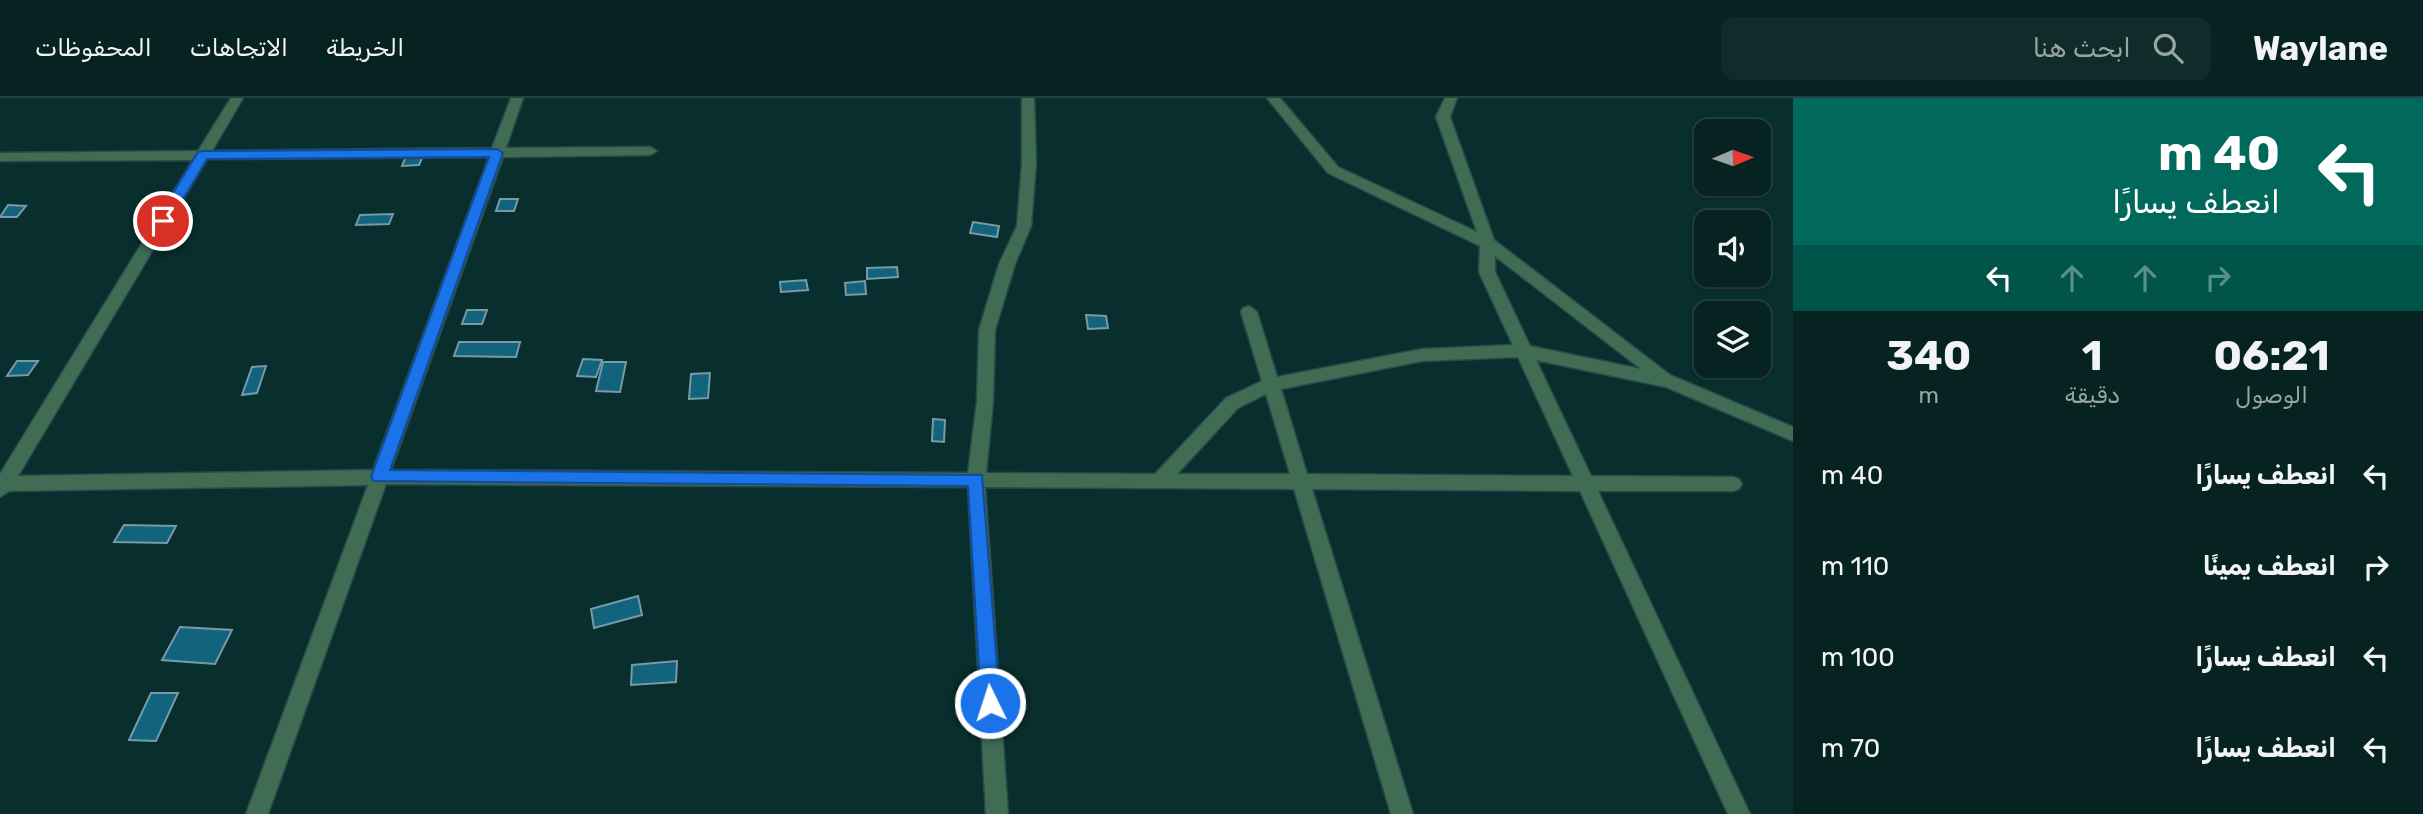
<!DOCTYPE html>
<html lang="ar">
<head>
<meta charset="utf-8">
<style>
	:root { --surface:#062322; --page:#0f2b2a; --text:#f1f3f6; --muted:#98a4a5; --line:#274040 }
	body { margin:0; font-family:Rubik,"Noto Naskh Arabic",sans-serif; background:var(--page); color:var(--text); direction:rtl; height:100vh; display:flex; flex-direction:column; font-size:26px; white-space:nowrap }
	* { box-sizing:border-box; margin:0 }
	p { font-size:23px; color:var(--muted) }
	.icon { flex:none; width:38px; height:38px; fill:none; stroke:currentColor; stroke-width:2; stroke-linecap:round; stroke-linejoin:round }
	.map { position:relative; flex:1; overflow:hidden; direction:ltr }
	.sheet { display:flex; flex-direction:column; background:var(--surface); width:630px }
	.sheet>* { flex:none }
	.guide { background:#00695c; color:#fff; overflow:hidden }
	.needle { width:46px; rotate:88deg }
	.tools { position:absolute; left:1694px; top:21px; display:grid; gap:14px }
	.tools a { display:grid; place-items:center; width:77px; height:77px; border-radius:14px; background:var(--surface); box-shadow:0 2px 5px #0004,0 0 0 2px var(--line); font-size:35px }
	.pin { position:absolute; display:grid; place-items:center; width:60px; height:60px; color:#fff; margin:-30px; border:4px solid #fff; border-radius:50%; box-shadow:0 2px 7px #0007 }
	.me { position:absolute; width:77px; margin:-38px; rotate:356deg; stroke-linejoin:round; filter:drop-shadow(0 0 5px #0008) }
	.turn { display:flex; align-items:center; gap:24px; height:147px; padding:0 28px; font-size:32px }
	.turn .icon { width:91px; height:91px; stroke-width:2.5 }
	.turn b { display:block; font-size:49px; line-height:60px }
	.lanes { display:flex; align-items:center; height:66px; padding:0 28px; background:#0003; justify-content:center; gap:35px; direction:ltr }
	.lanes .off { opacity:.35 }
	.eta { display:flex; justify-content:space-evenly; align-items:center; height:119px; text-align:center }
	.eta b { font-size:42px; font-weight:700; line-height:49px }
	ul { padding:0; list-style:none }
	li { display:flex; align-items:center; gap:21px; height:91px; padding:0 28px }
	li div { flex:1 }
	li b { display:block; font-size:26px }
	li em { font-style:normal }
	header { display:flex; align-items:center; gap:42px; box-sizing:border-box; height:98px; padding:0 35px; background:var(--surface); border-bottom:2px solid var(--line) }
	header strong { font-size:33px }
	nav { display:flex; gap:38px; margin-inline-start:auto; font-size:24px }
	.search { width:490px; height:63px; background:var(--page); display:flex; align-items:center; gap:18px; box-sizing:border-box; padding:0 24px; border-radius:14px; color:var(--muted); font-size:26px }
	main { display:flex; flex:1; min-height:0 }
	.map>svg:first-child { display:block }
</style>
</head>
<body>
<header>
<strong>Waylane</strong>
<div class="search"><svg class="icon" aria-label="search" viewBox="0 0 24 24"><circle cx="10" cy="10" r="6"/><path d="M15 15l6 6"/></svg>ابحث هنا</div>
<nav><a>الخريطة</a><a>الاتجاهات</a><a>المحفوظات</a></nav>
</header>
<main>
<section class="sheet">
<div class="guide">
<div class="turn"><svg class="icon" aria-label="left" viewBox="0 0 24 24"><path d="M17 20v-9H6M10 6l-5 5 5 5"/></svg><div><b>40 m</b>انعطف يسارًا</div></div>
<div class="lanes"><svg class="icon" aria-label="left" viewBox="0 0 24 24"><path d="M17 20v-9H6M10 6l-5 5 5 5"/></svg><svg class="icon off" aria-label="ahead" viewBox="0 0 24 24"><path d="M12 20V5M6 11l6-6 6 6"/></svg><svg class="icon off" aria-label="ahead" viewBox="0 0 24 24"><path d="M12 20V5M6 11l6-6 6 6"/></svg><svg class="icon off" aria-label="right" viewBox="0 0 24 24"><path d="M7 20v-9h11M14 6l5 5-5 5"/></svg></div>
</div>
<div class="eta">
<div><b>06:21</b><p>الوصول</p></div>
<div><b>1</b><p>دقيقة</p></div>
<div><b>340</b><p>m</p></div>
</div>
<ul>
<li><svg class="icon" aria-label="left" viewBox="0 0 24 24"><path d="M17 20v-9H6M10 6l-5 5 5 5"/></svg><div><b>انعطف يسارًا</b></div><em>40 m</em></li>
<li><svg class="icon" aria-label="right" viewBox="0 0 24 24"><path d="M7 20v-9h11M14 6l5 5-5 5"/></svg><div><b>انعطف يمينًا</b></div><em>110 m</em></li>
<li><svg class="icon" aria-label="left" viewBox="0 0 24 24"><path d="M17 20v-9H6M10 6l-5 5 5 5"/></svg><div><b>انعطف يسارًا</b></div><em>100 m</em></li>
<li><svg class="icon" aria-label="left" viewBox="0 0 24 24"><path d="M17 20v-9H6M10 6l-5 5 5 5"/></svg><div><b>انعطف يسارًا</b></div><em>70 m</em></li>
</ul>
</section>
<div class="map">
<svg width="1793" height="716" viewBox="0 0 1793 716">
	<rect width="100%" height="100%" fill="#082f2d"/>
	<!-- building -->
	<g fill="#12637c" stroke="#7899a7" stroke-width="2">
		<path d="M406,58H423L419,67L402,68Z"/>
		<path d="M500,101H518L514,113H496Z"/>
		<path d="M8,107L26,108L17,119H0Z"/>
		<path d="M393,116L389,126L356,127L360,117Z"/>
		<path d="M973,124L999,128L997,139L970,135Z"/>
		<path d="M897,169L898,179L867,181V170Z"/>
		<path d="M806,182L808,192L781,194L780,184Z"/>
		<path d="M865,183L866,196L846,197L845,185Z"/>
		<path d="M467,212H487L482,226H462Z"/>
		<path d="M1086,217L1106,218L1108,230L1088,231Z"/>
		<path d="M459,244H520L516,259L454,258Z"/>
		<path d="M583,261L602,262L596,279L577,278Z"/>
		<path d="M17,263H38L28,277L7,278Z"/>
		<path d="M603,264H626L620,294L596,293Z"/>
		<path d="M266,268L257,295L242,297L252,269Z"/>
		<path d="M710,275L708,300L689,301L691,276Z"/>
		<path d="M933,321L945,322L944,344L932,343Z"/>
		<path d="M124,427L176,428L167,445L114,444Z"/>
		<path d="M638,498L642,517L594,530L591,511Z"/>
		<path d="M180,529L232,532L215,566L162,562Z"/>
		<path d="M677,563L676,584L631,587L632,567Z"/>
		<path d="M151,595H178L156,643L129,642Z"/>
	</g>
	<g fill="none" stroke-linecap="round" stroke-linejoin="round">
		<!-- street casing -->
		<g stroke="#274b49" stroke-width="3">
			<path id="street" d="M231,0H243L212,53L492,50L511,0H523L506,50L650,49L657,53L650,57L503,59L391,372L968,375L977,303L979,232L999,166L1017,128L1022,65V0H1034L1036,65L1031,128L1015,166L995,232L993,303L986,375L1155,376L1226,300L1262,283L1241,214L1243,210L1249,208L1257,214L1277,279L1422,251L1513,247L1479,174L1480,148L1328,75L1267,0H1280L1338,69L1477,134L1436,19L1445,0H1457L1450,19L1494,142L1670,277L1793,329V343L1666,289L1536,262L1591,378L1733,379L1739,381L1742,386L1739,391L1733,393H1598L1750,716H1728L1580,393L1312,391L1413,716H1391L1294,391L985,389L1008,716H986L968,389L386,386L268,716H246L368,387L9,393L0,399V376L193,62L0,63V55L198,53ZM489,59L373,372L18,378L207,61ZM1495,158L1641,271L1530,248L1495,174ZM1518,259L1573,378L1307,376L1281,291L1422,263ZM1266,296L1290,376H1177L1238,310Z"/>
		</g>
		<!-- street -->
		<use href="#street" fill="#3f6c53" fill-rule="evenodd"/>
	</g>
	<!-- route -->
	<path fill="#1a73e8" stroke="#114b97" stroke-width="2" d="M497,51L503,55L390,372L982,377L1000,605L997,611L990,614L984,611L981,605L968,388L374,383L371,379L489,59L207,61L168,126H158L156,123L198,54L203,53Z"/>
</svg>
<div class="tools">
<a><svg class="needle" viewBox="-14 -14 28 28"><path d="M0-13l5 13h-10z" fill="#e53935"/><path d="M0 13l5-13h-10z" fill="#98a4a5"/></svg></a>
<a><svg class="icon" aria-label="sound" viewBox="0 0 24 24"><path d="M4 9h4l5-4v14l-5-4H4zM17 9q2 3 0 6"/></svg></a>
<a><svg class="icon" aria-label="layers" viewBox="0 0 24 24"><path d="M12 4l9 5-9 5-9-5zM3 14l9 5 9-5"/></svg></a>
</div>
<div class="pin" style="left:163px;top:123px;background:#d93025"><svg class="icon" aria-label="arrive" viewBox="0 0 24 24"><path d="M6 21V4h12l-3 4 3 4H6"/></svg></div>
<svg class="me" style="left:990px;top:605px" viewBox="-20 -20 40 40"><circle r="17" fill="#1a73e8" stroke="#fff" stroke-width="3"/><path d="M0-11L8 9 0 5-8 9z" fill="#fff"/></svg>
</div>
</main>
</body>
</html>
